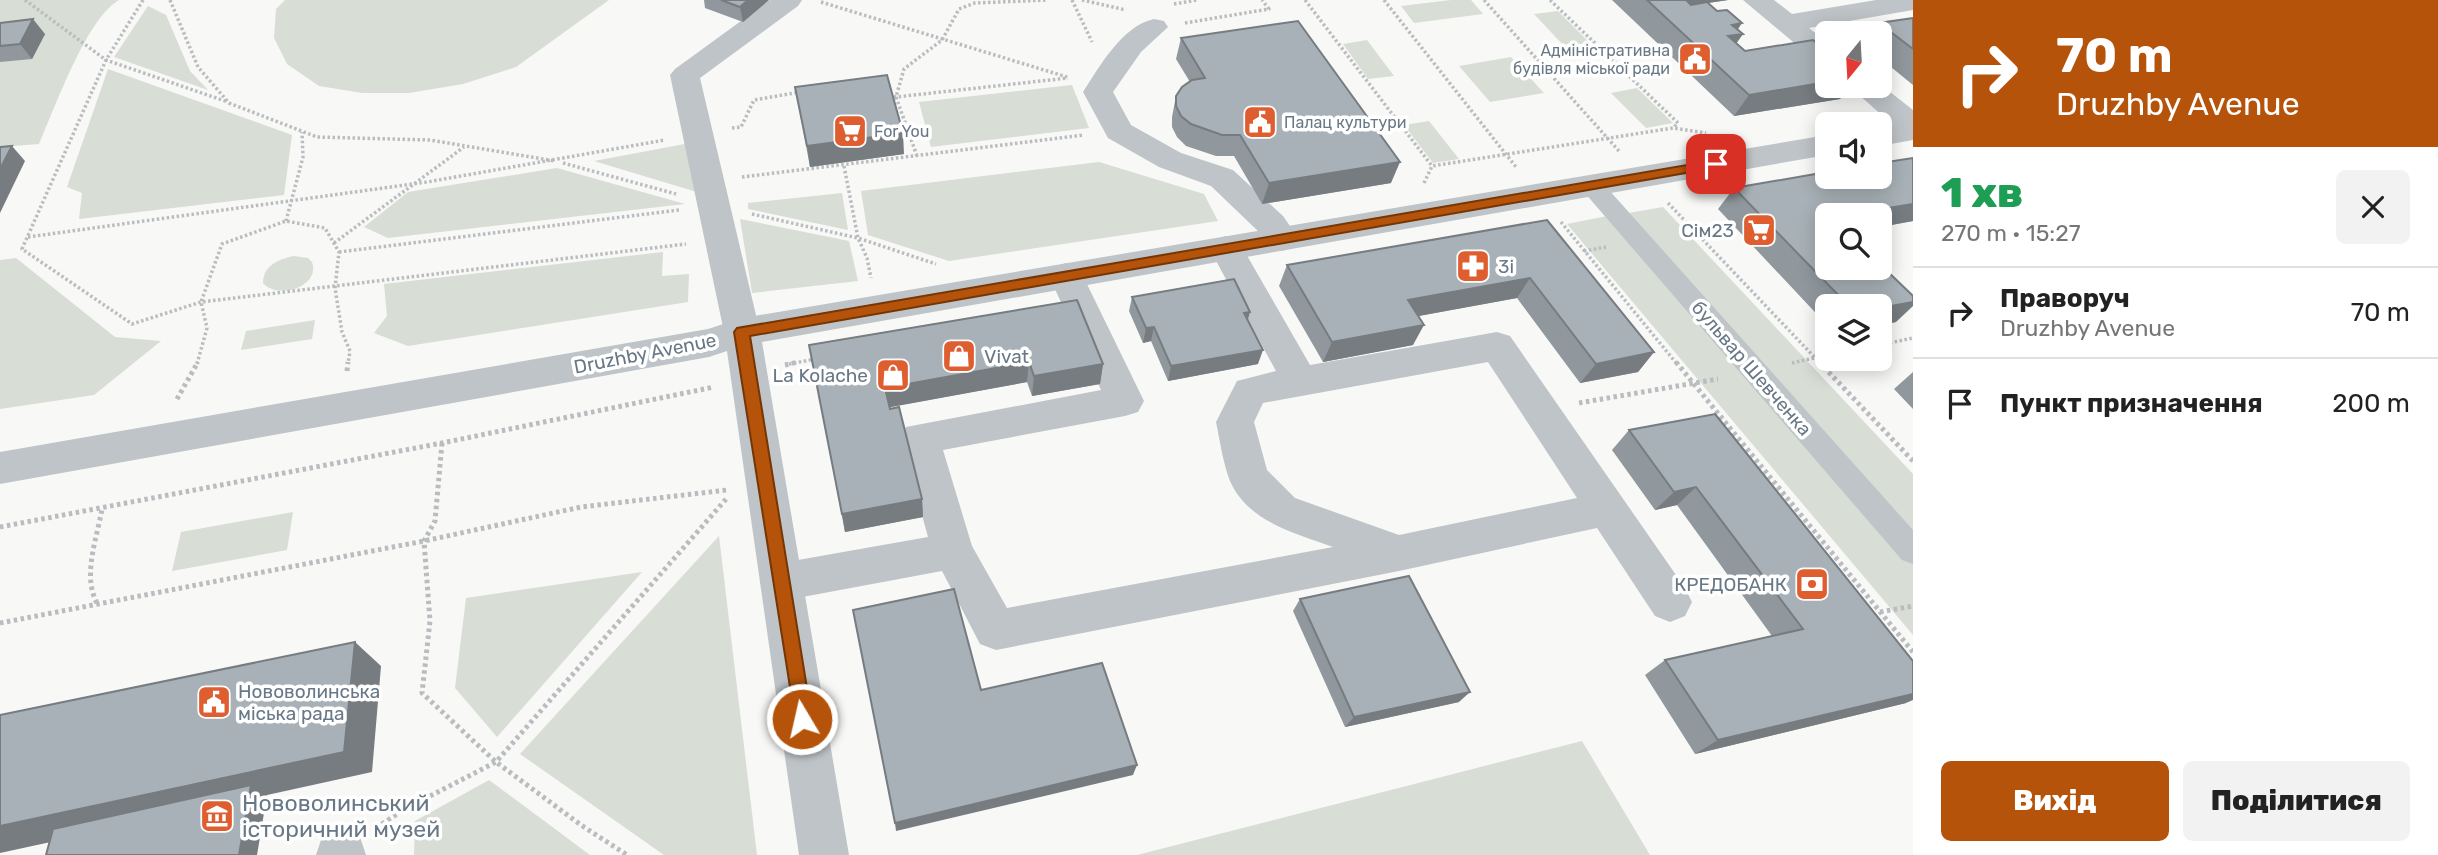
<!DOCTYPE html>
<html lang="uk">
<head>
<meta charset="utf-8">
<style>
	:root { --surface:#fff; --page:#f2f2f2; --text:#222; --muted:#767676; --line:#e0e0e0; --accent:#b45309 }
	body { margin:0; font-family:Rubik,sans-serif; background:var(--page); color:var(--text); height:100vh; display:flex; flex-direction:column; font-size:26px; white-space:nowrap }
	* { box-sizing:border-box; margin:0 }
	p { font-size:23px; color:var(--muted) }
	.icon { flex:none; width:38px; height:38px; fill:none; stroke:currentColor; stroke-width:2; stroke-linecap:round; stroke-linejoin:round }
	.map { position:relative; flex:1; overflow:hidden }
	.sheet { display:flex; flex-direction:column; background:var(--surface); width:525px }
	.sheet>* { flex:none }
	.hud { background:#b45309; color:#fff; overflow:hidden }
	.needle { width:46px; rotate:198deg }
	.controls { position:absolute; left:1815px; top:21px; display:grid; gap:14px }
	.controls a { display:grid; place-items:center; width:77px; height:77px; border-radius:10px; background:var(--surface); box-shadow:0 4px 18px #0003; font-size:35px }
	.pin { position:absolute; display:grid; place-items:center; width:60px; height:60px; color:#fff; margin:-30px; border-radius:14px; box-shadow:0 4px 10px #0006 }
	.me { position:absolute; width:77px; margin:-38px; rotate:351deg; stroke-linejoin:round; filter:drop-shadow(0 0 5px #0008) }
	.turn { display:flex; align-items:center; gap:24px; height:147px; padding:0 28px; font-size:32px }
	.turn .icon { width:91px; height:91px; stroke-width:2.5 }
	.turn b { display:block; font-size:49px; line-height:60px }
	.round { display:grid; place-items:center; flex:none; width:74px; height:74px; border-radius:10px; background:var(--page) }
	.head { display:flex; align-items:center; justify-content:space-between; height:119px; padding:0 28px }
	h1 { font-size:42px; font-weight:800; line-height:52px; color:#1e9e55 }
	.action { display:flex; gap:14px; margin-top:auto; padding:14px 28px }
	.action a { flex:1; height:80px; border-radius:10px; background:var(--accent); color:#fff; font-size:28px; font-weight:800; line-height:80px; text-align:center }
	.action a+a { background:var(--page); color:var(--text) }
	ul { padding:0; list-style:none }
	li { display:flex; align-items:center; gap:21px; height:91px; padding:0 28px; border-top:2px solid var(--line) }
	li div { flex:1 }
	li b { display:block; font-size:26px }
	li em { font-style:normal }
	main { display:flex; flex:1; min-height:0 }
	.map>svg:first-child { display:block }
</style>
</head>
<body>
<main>
<div class="map">
<svg width="1913" height="855" viewBox="0 0 1913 855">
	<rect width="100%" height="100%" fill="#f8f8f6"/>
	<!-- green -->
	<g fill="#d8ddd5">
		<path d="M0,0H119C86,19 55,108 39,144L0,147Z"/>
		<path d="M285,0H609L516,67L463,84L409,93H362L319,86L287,64L274,38L276,9Z"/>
		<path d="M1451,0H1471L1483,14L1414,23L1401,6Z"/>
		<path d="M148,6L166,15L190,71L208,90L114,57Z"/>
		<path d="M1558,11L1591,44L1566,48L1534,14Z"/>
		<path d="M1367,40L1394,76L1368,79L1343,44Z"/>
		<path d="M1511,57L1544,93L1490,102L1459,66Z"/>
		<path d="M108,69L292,135L284,195L79,219L82,193L67,187Z"/>
		<path d="M1072,85L1089,128L931,147L919,102Z"/>
		<path d="M1637,88L1673,123L1646,128L1611,93Z"/>
		<path d="M1429,121L1459,159L1433,163L1404,125Z"/>
		<path d="M690,143L700,193L594,161Z"/>
		<path d="M1099,162L1204,194L1218,221L949,261L868,235L861,191Z"/>
		<path d="M557,168L685,204L388,238L364,227L408,192Z"/>
		<path d="M842,193L848,230L748,209V203Z"/>
		<path d="M1663,207L1913,474V538L1623,214Z"/>
		<path d="M1607,216L1913,563V635L1567,224Z"/>
		<path d="M740,219L849,241L858,281L752,293Z"/>
		<path d="M663,252L662,276L689,274L688,302L408,346L374,333L387,316L384,284Z"/>
		<path d="M294,256L308,258L312,262C321,287 277,300 263,283C263,266 278,259 294,256Z"/>
		<path d="M16,258L115,337L161,341L94,395L0,409V260Z"/>
		<path d="M315,320L312,339L241,350L246,331Z"/>
		<path d="M293,512L287,550L172,571L181,532Z"/>
		<path d="M719,536L757,855H664L520,754Z"/>
		<path d="M642,572L497,737L455,688L466,598Z"/>
		<path d="M1582,741L1650,855H1137Z"/>
		<path d="M489,780L590,855H414L415,821Z"/>
	</g>
	<g fill="none" stroke-linecap="round" stroke-linejoin="round">
		<!-- path-far1 -->
		<g stroke="#babdc0" stroke-width="3.5" stroke-dasharray="2.5 2.5" stroke-linecap="butt">
			<path d="M25,0L106,60L228,102"/>
			<path d="M143,0L106,60L22,249L132,324L201,302L686,244"/>
			<path d="M170,0L198,67L229,103L317,137L430,140L555,161"/>
			<path d="M1072,0L1092,42"/>
			<path d="M1082,0L1126,10"/>
			<path d="M1305,0L1432,166"/>
			<path d="M1384,0L1516,167"/>
			<path d="M1484,0L1619,151"/>
			<path d="M1550,0L1678,123L1673,128"/>
			<path d="M821,2L1067,77"/>
			<path d="M1174,4L1197,0"/>
			<path d="M1185,23L1269,9L1262,0"/>
			<path d="M889,95L896,97L1068,78"/>
			<path d="M732,128L741,127L754,100L800,92"/>
			<path d="M917,156L896,97L904,69L942,40L959,9L975,3L1047,0"/>
			<path d="M563,163L676,194"/>
			<path d="M844,166L858,238L867,258L871,278"/>
			<path d="M742,177L1084,135"/>
			<path d="M1424,183L1432,166L1673,128L1706,133"/>
			<path d="M1668,203L1821,364"/>
			<path d="M752,214L858,238L936,264"/>
			<path d="M286,221L303,157L302,132"/>
			<path d="M1561,222L1677,364"/>
			<path d="M28,237L427,182L665,140"/>
			<path d="M334,243L464,147"/>
			<path d="M1584,251L1606,247"/>
			<path d="M339,252L679,210"/>
			<path d="M1880,345L1913,338"/>
			<path d="M1792,363L1827,355"/>
			<path d="M197,364L207,328L201,302L222,244L286,221L325,228L339,252L335,288L342,332L350,351L348,364"/>
			<path d="M789,364L815,359"/>
		</g>
		<!-- path -->
		<g stroke="#babdc0" stroke-width="5" stroke-dasharray="3.5 3.5" stroke-linecap="butt">
			<path d="M1676,362L1913,652"/>
			<path d="M1819,362L1913,461"/>
			<path d="M785,365L798,362"/>
			<path d="M347,371L348,362"/>
			<path d="M177,399L198,362"/>
			<path d="M1579,403L1718,379"/>
			<path d="M442,443L435,521L424,541L430,621L422,693L496,762L581,825L627,855"/>
			<path d="M0,527L442,443L714,387"/>
			<path d="M97,603C82,576 97,538 102,509"/>
			<path d="M1880,612L1913,606"/>
			<path d="M0,623L424,541L581,507L727,490"/>
			<path d="M376,828L403,810L496,762L727,498"/>
		</g>
		<!-- pedestrian -->
		<path fill="#bfc4c8" fill-rule="evenodd" d="M1592,178L1600,180L1913,530V564L1902,560L1584,192L1580,186L1584,180Z"/>
		<!-- minor -->
		<g fill="#bfc4c8" fill-rule="evenodd">
			<path d="M770,0H802L798,6L700,78L760,332L755,342L742,346L729,342L724,332L670,75L675,69Z"/>
			<path d="M1743,0H1774L1792,14L1876,0H1913V10L1809,28L1827,42V65L1817,62Z"/>
			<path d="M1154,19L1164,21L1168,27L1141,52L1113,92L1131,125L1181,153L1233,170L1283,216L1299,239L1294,247L1282,251L1270,247L1259,232L1211,186L1159,167L1108,138L1083,92C1100,66 1122,26 1154,19Z"/>
			<path d="M1880,84L1913,110V136L1902,133L1849,86H1880Z"/>
			<path d="M1226,236L1238,240L1310,365L1497,332L1510,336L1685,588L1692,602L1685,616L1670,622L1655,616L1597,528L1399,571L996,650L980,644L942,571L781,601L766,595L760,582L766,569L781,563L928,537L901,438L906,427L1101,390L1049,276L1054,267L1066,263L1078,267L1083,276L1144,401L1138,412L1125,416L943,450L972,546L1007,608L1333,547C1295,533 1248,522 1230,481C1223,463 1220,441 1216,422L1237,381L1276,371L1209,248L1214,240ZM1488,362L1577,498L1399,535L1295,498L1267,470L1254,422L1263,403Z"/>
			<path d="M341,827L359,834L366,855H316L323,834Z"/>
		</g>
		<!-- tertiary -->
		<g fill="#bfc4c8" fill-rule="evenodd">
			<path d="M1913,120V140L1880,146V126Z"/>
			<path d="M1827,135V155L762,342L849,855H799L727,351L709,357L0,484V452L708,329L742,318Z"/>
		</g>
	</g>
	<!-- wall -->
	<g fill="#90989d">
		<path d="M704,0H769L743,22L705,8Z"/>
		<path d="M1612,0H1728L1708,3L1743,34L1736,43L1745,51L1827,86H1850L1840,99L1734,116Z"/>
		<path d="M1913,18V85L1880,58V33H1871L1879,23Z"/>
		<path d="M0,23L45,34L32,59L0,62Z"/>
		<path d="M1181,38L1391,183L1262,204L1234,156H1216L1186,146L1177,137L1172,127V117L1176,96L1190,82L1176,59Z"/>
		<path d="M795,87L904,154L810,167Z"/>
		<path d="M1734,188L1913,221L1880,227V215H1827L1896,322L1880,325V306H1827V325L1718,209Z"/>
		<path d="M1547,220L1654,352L1638,372L1580,383L1517,298L1418,316L1413,345L1323,362L1279,286L1287,265Z"/>
		<path d="M1132,297L1248,321L1258,364L1168,381L1151,341L1143,343L1129,311Z"/>
		<path d="M809,345L1103,364L1100,384L1032,396L1027,382L889,407L922,499L923,517L845,532Z"/>
		<path d="M1913,372V409L1894,389Z"/>
		<path d="M1715,414L1906,703L1695,754L1645,675L1665,660L1772,636L1677,505L1655,510L1612,450L1629,430Z"/>
		<path d="M1300,599L1459,702L1345,727L1293,611Z"/>
	</g>
	<!-- shaded-wall -->
	<g fill="#767c80">
		<path d="M748,0H769L743,22L740,7Z"/>
		<path d="M1667,0H1728L1661,10Z"/>
		<path d="M33,19L45,34L32,59L20,44Z"/>
		<path d="M1742,23L1734,35L1743,34L1728,55L1714,57L1732,25Z"/>
		<path d="M1827,82V86H1850L1840,99L1734,116L1749,95Z"/>
		<path d="M903,133L904,154L810,167L807,146Z"/>
		<path d="M12,146L25,161L0,213V169Z"/>
		<path d="M1400,162L1391,183L1262,204L1269,183Z"/>
		<path d="M1913,204V221L1880,227V215H1845Z"/>
		<path d="M1530,278L1517,298L1397,320L1408,300Z"/>
		<path d="M1913,302V306L1896,322L1880,325V308Z"/>
		<path d="M1250,312L1246,326L1244,313Z"/>
		<path d="M1424,325L1413,345L1323,362L1332,342Z"/>
		<path d="M1154,327L1151,341L1143,343L1146,328Z"/>
		<path d="M1263,350L1258,364L1168,381L1171,366Z"/>
		<path d="M1654,352L1638,372L1580,383L1596,364Z"/>
		<path d="M1029,362L1027,382L886,408L885,388Z"/>
		<path d="M1103,364L1100,384L1032,396L1034,376Z"/>
		<path d="M1696,487L1677,505L1655,510L1674,492Z"/>
		<path d="M922,499L923,517L845,532L842,514Z"/>
		<path d="M355,642L381,666L372,772L267,795L257,855H239L249,799L0,853V826Z"/>
		<path d="M1470,692L1459,702L1345,727L1354,717Z"/>
		<path d="M1913,694V700L1906,703L1695,754L1718,740Z"/>
		<path d="M1137,765L1133,775L896,831L895,823Z"/>
	</g>
	<!-- building -->
	<g fill="#a8b1b7" stroke="#767c80" stroke-width="2">
		<path d="M721,0H748L740,7Z"/>
		<path d="M1647,0H1686L1691,5L1707,2L1717,11L1727,10L1742,23L1732,25L1743,34L1728,36L1745,51L1813,40L1827,52V82L1749,95Z"/>
		<path d="M1913,18V49L1879,23Z"/>
		<path d="M33,19L20,44L0,46V23Z"/>
		<path d="M1298,21L1400,162L1269,183L1240,135H1222L1191,124L1181,116L1176,106V96L1182,87L1192,80L1205,78L1181,38Z"/>
		<path d="M887,75L903,133L807,146L795,87Z"/>
		<path d="M12,146L0,169V147Z"/>
		<path d="M1913,158V204L1845,215H1827V268H1880V264L1913,296V302L1880,308V306H1849L1734,188L1827,172V177H1880V163Z"/>
		<path d="M1547,220L1654,352L1596,364L1530,278L1408,300L1424,325L1332,342L1287,265Z"/>
		<path d="M1234,279L1250,312L1244,313L1263,350L1171,366L1154,327L1146,328L1132,297Z"/>
		<path d="M1077,300L1103,364L1034,376L1029,362L885,388L890,409L899,407L922,499L842,514L809,345Z"/>
		<path d="M1715,414L1913,661V694L1718,740L1665,660L1803,629L1696,487L1674,492L1629,430Z"/>
		<path d="M1409,576L1470,692L1354,717L1300,599Z"/>
		<path d="M954,589L981,690L1102,663L1137,765L895,823L853,610Z"/>
		<path d="M355,642L344,752L0,826V715Z"/>
		<path d="M251,785L239,855H46L53,829Z"/>
	</g>
	<!-- route -->
	<path fill="#b45309" stroke="#753606" stroke-width="2" d="M1716,160L1722,164L1720,167L750,336L812,719L809,725L802,728L796,725L734,332L737,328Z"/>
	<!-- icons -->
	<defs>
		<g id="civic-square" transform="scale(1.75)"><rect x="-9" y="-9" width="18" height="18" rx="4" fill="#de5e30" stroke="#fff"/><path d="M-.6-6.5H3V-4.5H.6V-3L4-1V1h2V6H-6V1h2V-1L-.6-3ZM-1.2 2.5V6h2.4V2.5Z" fill="#fff"/></g>
		<g id="supermarket-square" transform="scale(1.75)"><rect x="-9" y="-9" width="18" height="18" rx="4" fill="#de5e30" stroke="#fff"/><path d="M-6-5.5h2.5l.6 2H6L4.5 2H-2.5L-4.4-4H-6ZM-1.5 3.2a1.3 1.3 0 1 0 .1 0ZM3 3.2a1.3 1.3 0 1 0 .1 0Z" fill="#fff"/></g>
		<g id="pharmacy-square" transform="scale(1.75)"><rect x="-9" y="-9" width="18" height="18" rx="4" fill="#de5e30" stroke="#fff"/><path d="M-2-6h4v4h4v4h-4v4h-4v-4h-4v-4h4Z" fill="#fff"/></g>
		<g id="shop-square" transform="scale(1.75)"><rect x="-9" y="-9" width="18" height="18" rx="4" fill="#de5e30" stroke="#fff"/><path d="M-5-2.5h2.3a2.7 3.5 0 0 1 5.4 0H5L5.5 6h-11ZM-1.5-2.5h3a1.5 2.3 0 0 0-3 0Z" fill="#fff"/></g>
		<g id="bank-square" transform="scale(1.75)"><rect x="-9" y="-9" width="18" height="18" rx="4" fill="#de5e30" stroke="#fff"/><path d="M-6-4H6V4H-6ZM0-2.3a2.3 2.3 0 1 0 0 4.6a2.3 2.3 0 1 0 0-4.6Z" fill="#fff"/></g>
		<g id="museum-square" transform="scale(1.75)"><rect x="-9" y="-9" width="18" height="18" rx="4" fill="#de5e30" stroke="#fff"/><path d="M0-6L6-3V-2H-6V-3ZM-5-1h2V3h-2ZM-1-1h2V3h-2ZM3-1h2V3H3ZM-6 4H6V6H-6Z" fill="#fff"/></g>
	</defs>
	<g fill-rule="evenodd">
		<use href="#civic-square" x="1695" y="59"/>
		<use href="#civic-square" x="1260" y="122"/>
		<use href="#supermarket-square" x="850" y="131"/>
		<use href="#supermarket-square" x="1759" y="230"/>
		<use href="#pharmacy-square" x="1473" y="266"/>
		<use href="#shop-square" x="959" y="356"/>
		<use href="#shop-square" x="893" y="375"/>
		<use href="#bank-square" x="1812" y="584"/>
		<use href="#civic-square" x="214" y="702"/>
		<use href="#museum-square" x="217" y="816"/>
	</g>
	<g text-anchor="middle" stroke-width="7" stroke-linejoin="round" paint-order="stroke">
		<!-- far-poi labels -->
		<g font-size="16" fill="#687886" stroke="#fff" text-anchor="start">
			<text x="1670" y="56" text-anchor="end">Адміністративна<tspan x="1670" dy="18">будівля міської ради</tspan></text>
			<text x="1284" y="128">Палац культури</text>
			<text x="874" y="137">For You</text>
		</g>
		<!-- poi labels -->
		<g font-size="19" fill="#687886" stroke="#fff" text-anchor="end">
			<text x="1734" y="237">Сім23</text>
			<text x="1498" y="273" text-anchor="start">3i</text>
			<text x="984" y="363" text-anchor="start">Vivat</text>
			<text x="868" y="382">La Kolache</text>
			<text x="1787" y="591">КРЕДОБАНК</text>
			<text x="238" y="698" text-anchor="start">Нововолинська<tspan x="238" dy="22">міська рада</tspan></text>
		</g>
		<!-- street labels -->
		<g font-size="19" fill="#687886" stroke="#fff">
			<text transform="translate(645 353) rotate(-11)" y="7">Druzhby Avenue</text>
			<text transform="translate(1752 368) rotate(49)" y="7">бульвар Шевченка</text>
		</g>
		<!-- near-poi labels -->
		<g font-size="23" fill="#687886" stroke="#fff" text-anchor="start">
			<text x="242" y="811">Нововолинський<tspan x="242" dy="26">історичний музей</tspan></text>
		</g>
	</g>
</svg>
<div class="controls">
<a><svg class="needle" viewBox="-14 -14 28 28"><path d="M0-13l5 13h-10z" fill="#e53935"/><path d="M0 13l5-13h-10z" fill="#767676"/></svg></a>
<a><svg class="icon" aria-label="sound" viewBox="0 0 24 24"><path d="M4 9h4l5-4v14l-5-4H4zM17 9q2 3 0 6"/></svg></a>
<a><svg class="icon" aria-label="search" viewBox="0 0 24 24"><circle cx="10" cy="10" r="6"/><path d="M15 15l6 6"/></svg></a>
<a><svg class="icon" aria-label="layers" viewBox="0 0 24 24"><path d="M12 4l9 5-9 5-9-5zM3 14l9 5 9-5"/></svg></a>
</div>
<div class="pin" style="left:1716px;top:164px;background:#d93025"><svg class="icon" aria-label="arrive" viewBox="0 0 24 24"><path d="M6 21V4h12l-3 4 3 4H6"/></svg></div>
<svg class="me" style="left:802px;top:719px" viewBox="-20 -20 40 40"><circle r="17" fill="#b45309" stroke="#fff" stroke-width="3"/><path d="M0-11L8 9 0 5-8 9z" fill="#fff"/></svg>
</div>
<section class="sheet">
<div class="hud">
<div class="turn"><svg class="icon" aria-label="right" viewBox="0 0 24 24"><path d="M7 20v-9h11M14 6l5 5-5 5"/></svg><div><b>70 m</b>Druzhby Avenue</div></div>
</div>
<div class="head"><div><h1>1 хв</h1><p>270 m · 15:27</p></div><a class="round"><svg class="icon" aria-label="close" viewBox="0 0 24 24"><path d="M6 6l12 12M18 6L6 18"/></svg></a></div>
<ul>
<li><svg class="icon" aria-label="right" viewBox="0 0 24 24"><path d="M7 20v-9h11M14 6l5 5-5 5"/></svg><div><b>Праворуч</b><p>Druzhby Avenue</p></div><em>70 m</em></li>
<li><svg class="icon" aria-label="arrive" viewBox="0 0 24 24"><path d="M6 21V4h12l-3 4 3 4H6"/></svg><div><b>Пункт призначення</b></div><em>200 m</em></li>
</ul>
<div class="action"><a>Вихід</a><a>Поділитися</a></div>
</section>
</main>
</body>
</html>
